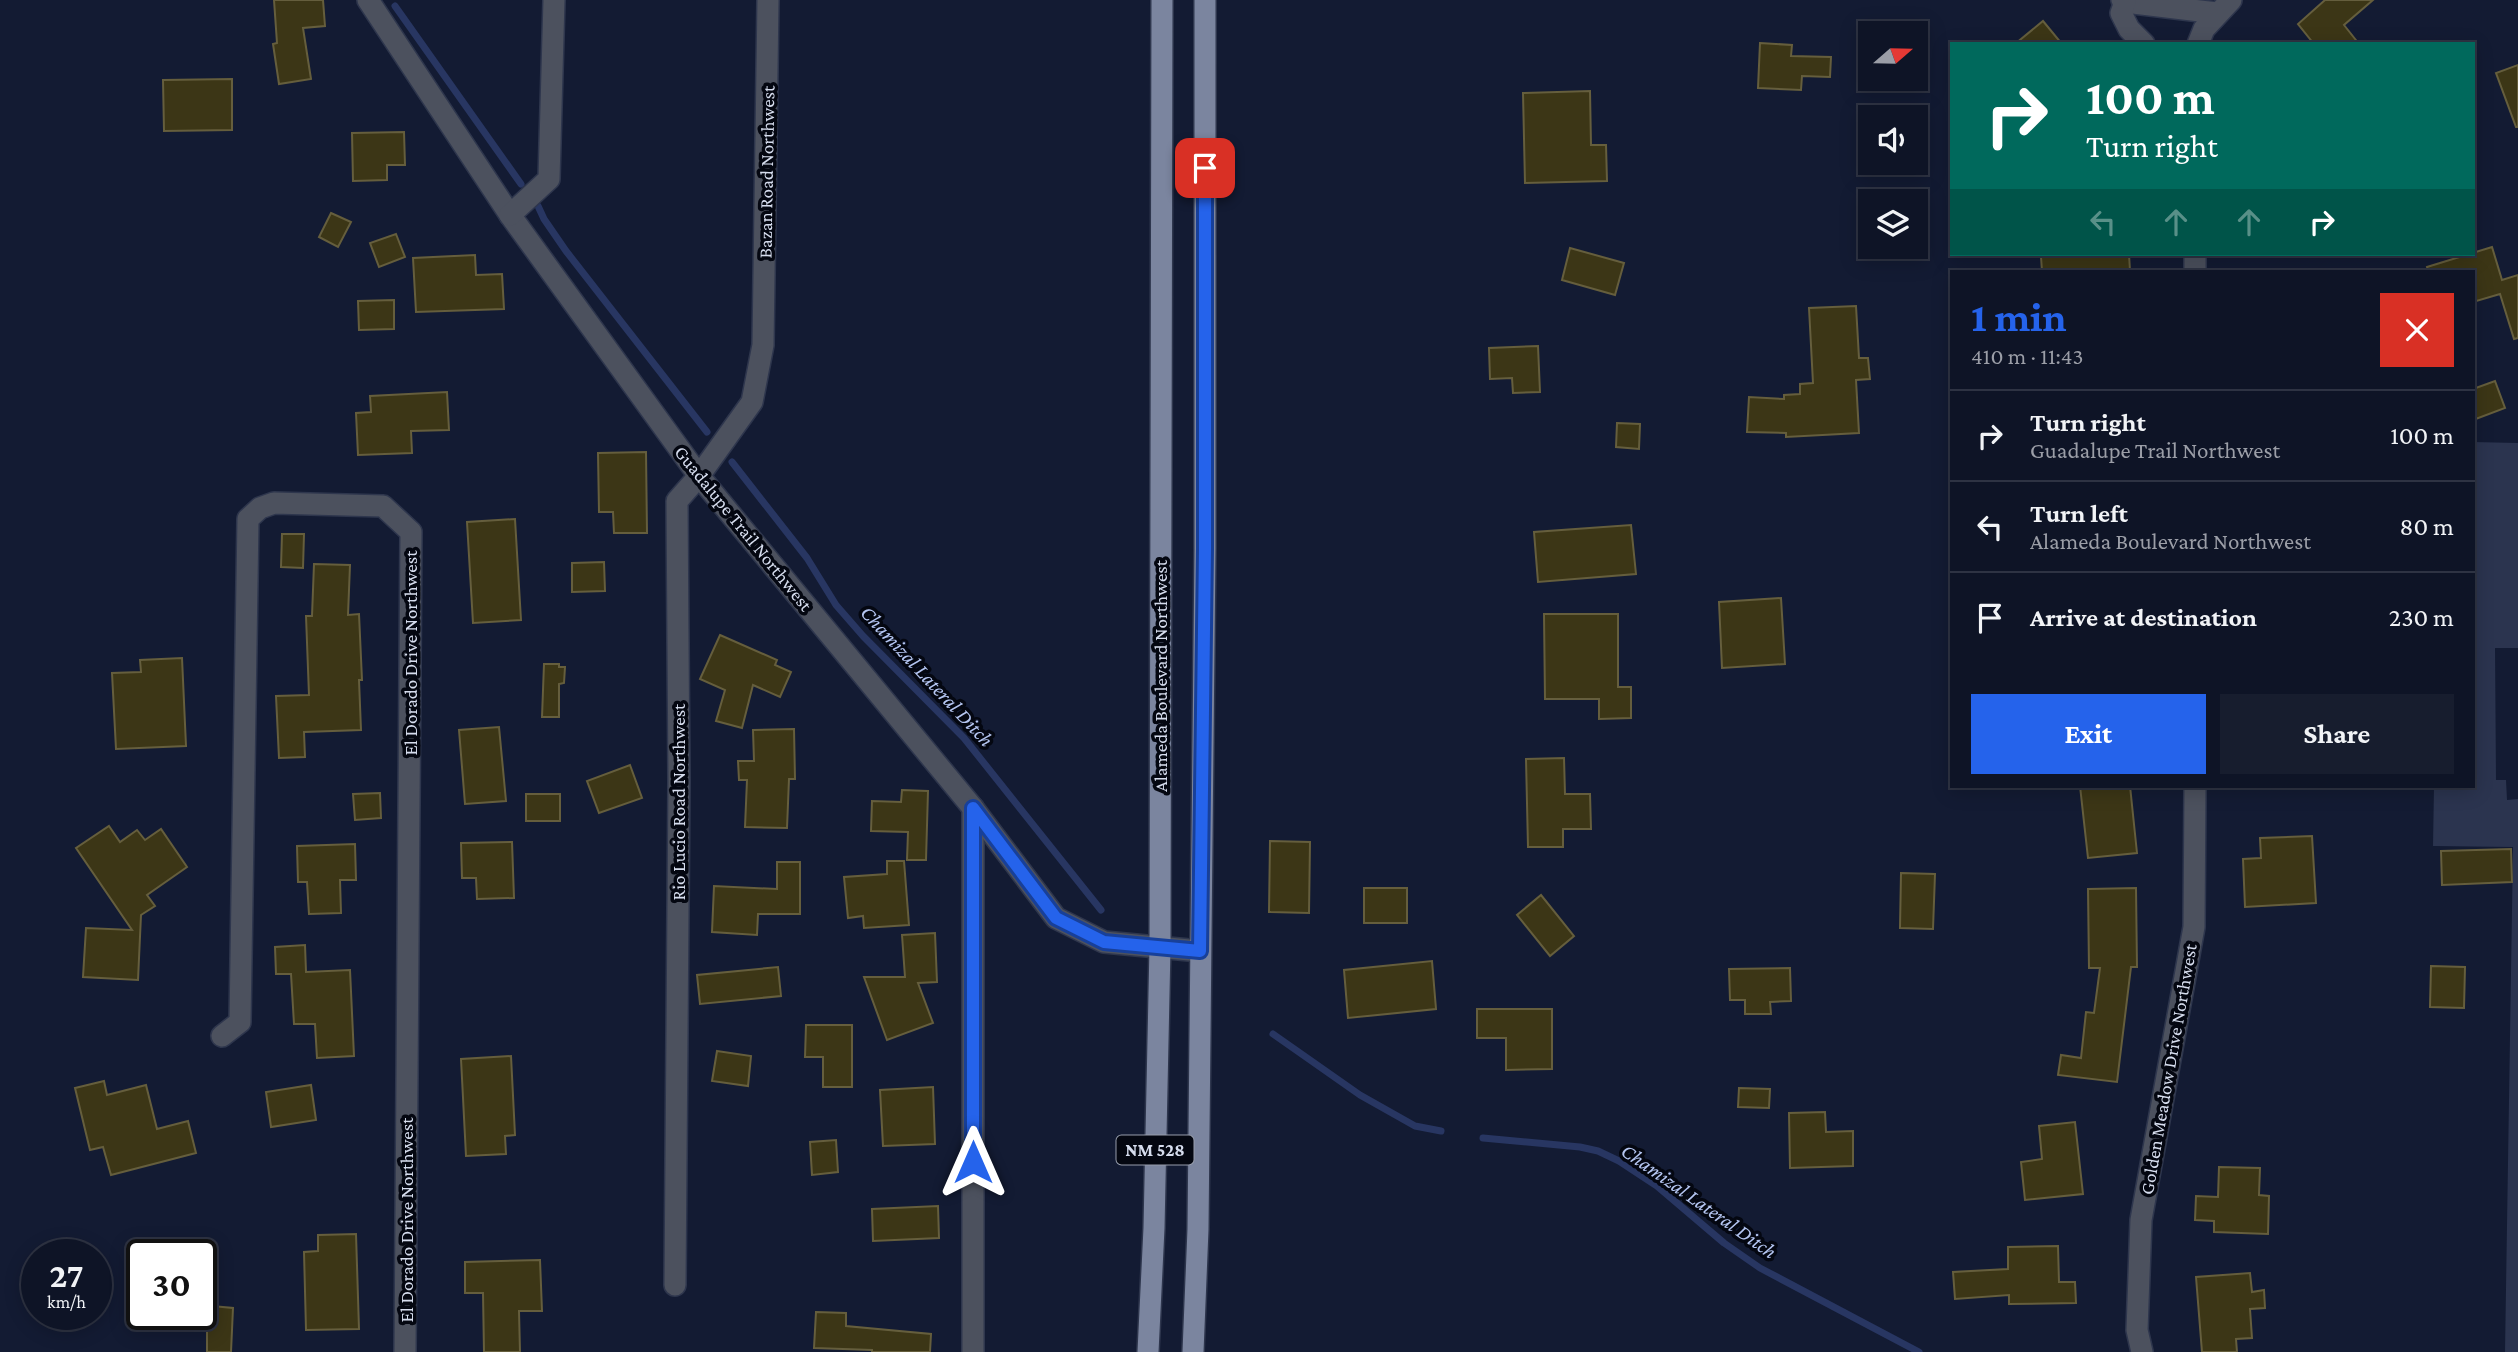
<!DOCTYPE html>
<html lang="en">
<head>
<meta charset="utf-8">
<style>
	:root { --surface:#0e1426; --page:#171d2e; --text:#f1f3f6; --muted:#9b9ea7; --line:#2e3343; --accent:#2563eb }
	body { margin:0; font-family:"Crimson Pro",serif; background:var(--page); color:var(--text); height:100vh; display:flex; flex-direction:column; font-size:26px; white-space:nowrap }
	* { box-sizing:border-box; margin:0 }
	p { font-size:23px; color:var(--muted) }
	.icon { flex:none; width:38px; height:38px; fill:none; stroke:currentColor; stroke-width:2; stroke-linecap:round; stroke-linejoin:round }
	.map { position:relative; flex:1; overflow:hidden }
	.details { position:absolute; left:1950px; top:270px; width:525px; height:518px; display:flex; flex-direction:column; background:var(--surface); border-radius:0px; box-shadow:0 4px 18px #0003,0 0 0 2px var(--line) }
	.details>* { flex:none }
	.guide { position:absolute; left:1950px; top:42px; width:525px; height:214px; border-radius:0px; box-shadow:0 4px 18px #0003,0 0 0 2px var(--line); background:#00695c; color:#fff; overflow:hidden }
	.needle { width:46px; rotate:70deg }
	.controls { position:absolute; left:1858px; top:21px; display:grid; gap:14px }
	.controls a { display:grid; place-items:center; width:70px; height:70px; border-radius:0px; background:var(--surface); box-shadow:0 4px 18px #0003,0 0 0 2px var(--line); font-size:35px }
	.speed { position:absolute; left:21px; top:1239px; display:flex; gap:14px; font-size:35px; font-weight:700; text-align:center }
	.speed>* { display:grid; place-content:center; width:91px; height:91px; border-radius:50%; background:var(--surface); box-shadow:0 4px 18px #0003,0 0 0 2px var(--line); line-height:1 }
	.speed small { font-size:18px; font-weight:400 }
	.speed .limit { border:4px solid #111; border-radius:10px; background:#fff; color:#111 }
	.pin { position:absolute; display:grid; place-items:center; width:60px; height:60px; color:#fff; margin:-30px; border-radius:14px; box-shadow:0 4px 10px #0006 }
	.me { position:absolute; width:77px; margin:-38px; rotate:0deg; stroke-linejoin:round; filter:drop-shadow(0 0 5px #0008) }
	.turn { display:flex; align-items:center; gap:24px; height:147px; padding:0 21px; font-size:32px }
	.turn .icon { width:91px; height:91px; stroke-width:2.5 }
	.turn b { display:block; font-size:49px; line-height:60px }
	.lanes { display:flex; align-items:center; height:66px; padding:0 21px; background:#0003; justify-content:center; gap:35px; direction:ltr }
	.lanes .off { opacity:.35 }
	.round { display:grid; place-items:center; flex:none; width:74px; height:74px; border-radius:0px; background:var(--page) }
	.summary { display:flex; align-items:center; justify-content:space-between; height:119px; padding:0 21px }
	h1 { font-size:42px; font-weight:700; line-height:52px; color:var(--accent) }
	.button { display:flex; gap:14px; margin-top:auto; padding:14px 21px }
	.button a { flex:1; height:80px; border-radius:0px; background:var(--accent); color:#fff; font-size:28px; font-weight:700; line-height:80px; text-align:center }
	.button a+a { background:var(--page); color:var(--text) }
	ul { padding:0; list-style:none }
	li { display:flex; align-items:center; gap:21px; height:91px; padding:0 21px; border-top:2px solid var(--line) }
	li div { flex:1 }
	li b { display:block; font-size:26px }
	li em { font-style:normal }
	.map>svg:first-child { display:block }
</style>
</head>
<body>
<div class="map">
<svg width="2518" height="1352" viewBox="0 0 2518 1352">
	<rect width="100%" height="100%" fill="#131b33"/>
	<!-- green -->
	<path fill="#2b344f" d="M2473,442L2518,443V648H2495L2496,780H2506L2507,800L2518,799V1352H2505L2513,847L2433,846L2434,786H2473Z"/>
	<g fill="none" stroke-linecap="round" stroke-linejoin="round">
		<!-- stream -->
		<g stroke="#283662" stroke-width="7">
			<path d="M395,6L521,184"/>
			<path d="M538,206L544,219L566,251L707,432"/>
			<path d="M732,462L807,558L836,605L863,636L964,738L1101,910"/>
			<path d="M1273,1034L1360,1095L1415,1126L1441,1131"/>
			<path d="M1483,1138L1580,1147L1598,1151L1619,1161L1657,1186L1724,1243L1760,1268L1919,1352"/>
		</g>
	</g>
	<!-- building -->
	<g fill="#3c3616" stroke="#655e3d" stroke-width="2">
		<path d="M274,0H323L325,26L303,28L311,79L279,84L273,44L277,43Z"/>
		<path d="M2325,0H2373L2344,25L2359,44H2314L2298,24Z"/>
		<path d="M2043,21L2062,44H2015Z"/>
		<path d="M1760,43L1792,45L1791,56L1831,57L1830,77L1802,76L1801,90L1758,88Z"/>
		<path d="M2518,65V127H2516L2496,73Z"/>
		<path d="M232,79V130L164,131L163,80Z"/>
		<path d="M1590,91L1591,145H1606L1607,181L1525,183L1523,93Z"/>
		<path d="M404,132L405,165H387V180L353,181L352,133Z"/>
		<path d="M331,213L351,222L338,247L319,237Z"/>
		<path d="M396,234L405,257L379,267L370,243Z"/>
		<path d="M2492,247L2502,280L2518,275V338L2514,339L2500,294L2473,302V271H2428L2427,267Z"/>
		<path d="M1570,248L1624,263L1615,295L1562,280Z"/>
		<path d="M2089,254H2129L2130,271H2042L2041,257Z"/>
		<path d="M475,255L476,275L502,274L504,309L416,312L413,258Z"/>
		<path d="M394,300V329L359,330L358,301Z"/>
		<path d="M1856,306L1859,358H1868L1870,379L1856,380L1859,433L1786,437V433L1747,432L1749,397L1784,399V395L1800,394V384L1813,383L1809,308Z"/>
		<path d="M1538,346L1540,392L1513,393L1512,378L1490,379L1489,348Z"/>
		<path d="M2495,381L2505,408L2473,420V389Z"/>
		<path d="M447,392L449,430L411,431L412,453L358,455L356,413L371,412L370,396Z"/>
		<path d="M1617,423L1640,424L1639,449L1616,447Z"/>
		<path d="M646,452L647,533H614L613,512H599L598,453Z"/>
		<path d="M515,519L521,620L473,623L467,522Z"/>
		<path d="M1631,525L1636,574L1538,582L1534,532Z"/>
		<path d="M282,534H304L303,568L281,567Z"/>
		<path d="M604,562L605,591L572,592V563Z"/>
		<path d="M314,564L350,565L348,615L359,614L362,680H359L361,730L304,732L305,757L279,758L276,696L309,695L306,616H312Z"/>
		<path d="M1781,598L1785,664L1722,668L1719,602Z"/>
		<path d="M1544,614H1618V687H1631V718L1599,719V699H1545Z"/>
		<path d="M720,635L777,660L775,665L791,672L780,697L753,685L742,728L716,721L725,690L700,679Z"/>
		<path d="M182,658L186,746L116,749L112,673L141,672L140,660Z"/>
		<path d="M544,664H559V667H565L564,683L559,684V717H542Z"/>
		<path d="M499,727L506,801L465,804L459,730Z"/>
		<path d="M794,729L795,779H789L787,828L745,827L747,780H739L738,761H754L753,730Z"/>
		<path d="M1564,758L1565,794H1590L1591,829H1563V847H1528L1526,759Z"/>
		<path d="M630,765L642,798L599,813L587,781Z"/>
		<path d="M2080,786H2130L2137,853L2088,858Z"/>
		<path d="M902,790L928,791L926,860H907L908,832L871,831L872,801L901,802Z"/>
		<path d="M380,793L381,818L355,820L353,794Z"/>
		<rect x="526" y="794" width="34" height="27"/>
		<path d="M109,826L120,842L137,830L145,840L161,829L187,867L147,895L155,906L141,915L138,980L83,977L86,928L132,930L76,848Z"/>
		<path d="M2312,836L2316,903L2245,907L2243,859L2261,858L2260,838Z"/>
		<path d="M1270,841L1310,842L1309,913L1269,912Z"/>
		<path d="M512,842L514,898L477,899L476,878H462L461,843Z"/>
		<path d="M355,844L356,880H340L341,913L309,914L307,882H298L297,846Z"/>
		<path d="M2511,849L2512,882L2442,885L2441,851Z"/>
		<path d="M887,861H904L909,925L864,928L863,916L848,918L844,877L887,874Z"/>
		<path d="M777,862H800V914H758L757,935L712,932L714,886L777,889Z"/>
		<path d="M1901,873L1935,874L1933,929L1900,928Z"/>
		<rect x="1364" y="888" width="43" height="35"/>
		<path d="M2136,888L2137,967H2131L2117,1082L2058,1075L2061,1055L2081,1058L2086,1012L2094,1013L2100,968H2089L2088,889Z"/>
		<path d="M1541,895L1574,936L1550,956L1517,915Z"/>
		<path d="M935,933L937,982L918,983L933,1023L887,1040L864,977H905L902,935Z"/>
		<path d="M305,945L306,972L350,970L354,1056L317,1058L315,1024H294L291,974H276L275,947Z"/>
		<path d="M1432,961L1436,1009L1348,1018L1344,970Z"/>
		<path d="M2431,966L2465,967L2464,1008L2430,1007Z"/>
		<path d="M778,967L781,996L700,1004L697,975Z"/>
		<path d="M1790,968L1791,1001L1770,1002L1771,1014H1745V1000H1730L1729,969Z"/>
		<path d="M1477,1009H1552V1069L1506,1070V1038H1477Z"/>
		<path d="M806,1025H852V1087H823V1057H805Z"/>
		<path d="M717,1051L751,1056L748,1086L712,1081Z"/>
		<path d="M511,1056L515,1135L505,1136L506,1154L466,1156L461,1059Z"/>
		<path d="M104,1081L107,1095L146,1085L157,1129L188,1121L196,1153L111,1175L103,1147L90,1150L75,1088Z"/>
		<path d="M311,1085L316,1120L271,1127L266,1092Z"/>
		<path d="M933,1087L935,1144L883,1146L880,1090Z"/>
		<path d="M1739,1088L1770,1089L1769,1108L1738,1107Z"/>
		<path d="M1825,1112L1826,1132L1853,1131V1166L1790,1168L1789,1113Z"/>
		<path d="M2075,1122L2083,1194L2025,1200L2021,1162L2042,1159L2039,1126Z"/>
		<path d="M836,1140L838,1172L812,1175L810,1142Z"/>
		<path d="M2219,1167L2260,1168L2259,1195L2269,1196L2268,1234L2214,1232V1221L2195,1220L2196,1196L2218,1197Z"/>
		<path d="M938,1206L939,1238L873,1241L872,1209Z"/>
		<path d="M356,1234L359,1329L306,1330L304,1252L318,1251V1235Z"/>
		<path d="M2058,1246L2059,1282H2075L2076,1303L2009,1304V1295L1955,1299L1953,1272L2008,1269V1247Z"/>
		<path d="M540,1260L542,1311H519L520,1352H484L483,1293H465V1262Z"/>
		<path d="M2250,1273L2252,1292L2264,1290L2265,1308L2250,1309L2252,1338L2236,1339L2237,1352H2202L2196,1277Z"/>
		<path d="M201,1305L233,1308L231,1352H207V1326H201Z"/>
		<path d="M816,1312L846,1313V1326L931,1334L930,1352H872V1350L814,1348Z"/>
	</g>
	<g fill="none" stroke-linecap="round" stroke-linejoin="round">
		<!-- minor casing -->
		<g stroke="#2e364d" stroke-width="24">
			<g id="minor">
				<path d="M368,0L510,215L699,476L973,808L1056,918L1104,942L1200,951"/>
				<path d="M2122,0L2125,2L2217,13"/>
				<path d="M2125,2L2121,13L2129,29L2144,44"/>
				<path d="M2198,44L2204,29L2231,0"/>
				<path d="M510,215L549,179L554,0"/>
				<path d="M2195,254V271"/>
				<path d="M222,1036L240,1022L248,519L260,508L274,503L383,506L411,532L405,1352"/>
				<path d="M675,1285L679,782L677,501L699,476L752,402L763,345L768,0"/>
				<path d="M973,1352V808"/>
				<path d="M2142,1352L2137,1330L2141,1220L2194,927L2195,786"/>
			</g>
		</g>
		<!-- major casing -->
		<g stroke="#2e364d" stroke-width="24">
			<g id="major">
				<path d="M1148,1352L1154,1228L1160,947L1162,0"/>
				<path d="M1193,1352L1198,1229L1205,549V0"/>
			</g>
		</g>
		<!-- minor -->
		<use href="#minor" stroke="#4c515e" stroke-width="21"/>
		<!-- major -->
		<use href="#major" stroke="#7b859f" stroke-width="21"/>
	</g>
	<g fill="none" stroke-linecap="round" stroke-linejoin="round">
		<!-- route casing -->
		<g stroke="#184099" stroke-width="18">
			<path id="route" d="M973,1162V808L1056,918L1104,942L1200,951L1205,549V168"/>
		</g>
		<!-- route -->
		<use href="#route" stroke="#2563eb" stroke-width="12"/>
	</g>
	<g text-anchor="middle" stroke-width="7" stroke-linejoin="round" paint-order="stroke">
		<!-- shield labels -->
		<rect fill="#040711" stroke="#979dac" stroke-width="2" x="1116.5" y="1135.5" width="77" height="29" rx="5"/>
		<g font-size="18" font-weight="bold" fill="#d6ddee">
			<text x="1155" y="1156">NM 528</text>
		</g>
		<!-- street labels -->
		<g font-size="19" fill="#d6ddee" stroke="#040711">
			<text transform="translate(766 172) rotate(-89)" y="7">Bazan Road Northwest</text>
			<text transform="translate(744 528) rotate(51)" y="7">Guadalupe Trail Northwest</text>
			<text transform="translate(410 653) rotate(-90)" y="7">El Dorado Drive Northwest</text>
			<text transform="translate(1160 676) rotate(-90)" y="7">Alameda Boulevard Northwest</text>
			<text transform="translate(678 802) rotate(-90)" y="7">Rio Lucio Road Northwest</text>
			<text transform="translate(2168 1069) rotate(-80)" y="7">Golden Meadow Drive Northwest</text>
			<text transform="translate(406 1220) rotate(-90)" y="7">El Dorado Drive Northwest</text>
		</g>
		<!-- water labels -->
		<g font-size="21" font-style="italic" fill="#b5c6f2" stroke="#040711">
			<text transform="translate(927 676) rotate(47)" y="7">Chamizal Lateral Ditch</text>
			<text transform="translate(1699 1201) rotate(35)" y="7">Chamizal Lateral Ditch</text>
		</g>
	</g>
</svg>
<div class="controls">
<a><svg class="needle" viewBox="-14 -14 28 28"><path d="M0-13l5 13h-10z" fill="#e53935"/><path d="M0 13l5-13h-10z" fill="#9b9ea7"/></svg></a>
<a><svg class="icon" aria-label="sound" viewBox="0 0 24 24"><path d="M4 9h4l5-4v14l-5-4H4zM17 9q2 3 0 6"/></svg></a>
<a><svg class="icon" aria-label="layers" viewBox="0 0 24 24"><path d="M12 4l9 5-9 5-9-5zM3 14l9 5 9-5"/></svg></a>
</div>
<div class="speed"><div>27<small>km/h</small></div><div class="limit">30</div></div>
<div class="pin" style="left:1205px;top:168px;background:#d93025"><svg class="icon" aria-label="arrive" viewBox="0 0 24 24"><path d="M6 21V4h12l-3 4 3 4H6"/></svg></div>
<svg class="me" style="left:973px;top:1162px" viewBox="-20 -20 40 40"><path d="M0-17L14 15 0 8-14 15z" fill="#2563eb" stroke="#fff" stroke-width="4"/></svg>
<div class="guide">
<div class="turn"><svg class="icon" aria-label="right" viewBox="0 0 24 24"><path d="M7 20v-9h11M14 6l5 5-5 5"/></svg><div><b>100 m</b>Turn right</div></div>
<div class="lanes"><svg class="icon off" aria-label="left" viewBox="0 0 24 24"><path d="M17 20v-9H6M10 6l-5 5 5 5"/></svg><svg class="icon off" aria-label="ahead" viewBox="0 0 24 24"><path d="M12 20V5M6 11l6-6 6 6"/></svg><svg class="icon off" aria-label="ahead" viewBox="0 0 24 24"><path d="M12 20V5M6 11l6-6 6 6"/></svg><svg class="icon" aria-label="right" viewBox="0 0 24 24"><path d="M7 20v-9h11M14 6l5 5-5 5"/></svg></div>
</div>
<section class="details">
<div class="summary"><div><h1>1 min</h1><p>410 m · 11:43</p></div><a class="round" style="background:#d93025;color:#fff"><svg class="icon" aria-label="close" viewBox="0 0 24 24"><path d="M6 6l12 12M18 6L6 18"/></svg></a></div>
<ul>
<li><svg class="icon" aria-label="right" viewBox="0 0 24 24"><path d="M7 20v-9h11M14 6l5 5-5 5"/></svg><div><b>Turn right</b><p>Guadalupe Trail Northwest</p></div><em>100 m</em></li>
<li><svg class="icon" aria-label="left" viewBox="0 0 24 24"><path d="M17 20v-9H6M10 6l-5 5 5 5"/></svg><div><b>Turn left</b><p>Alameda Boulevard Northwest</p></div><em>80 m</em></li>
<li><svg class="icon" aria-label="arrive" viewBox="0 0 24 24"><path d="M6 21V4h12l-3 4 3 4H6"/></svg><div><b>Arrive at destination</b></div><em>230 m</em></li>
</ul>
<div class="button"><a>Exit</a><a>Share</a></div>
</section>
</div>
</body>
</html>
